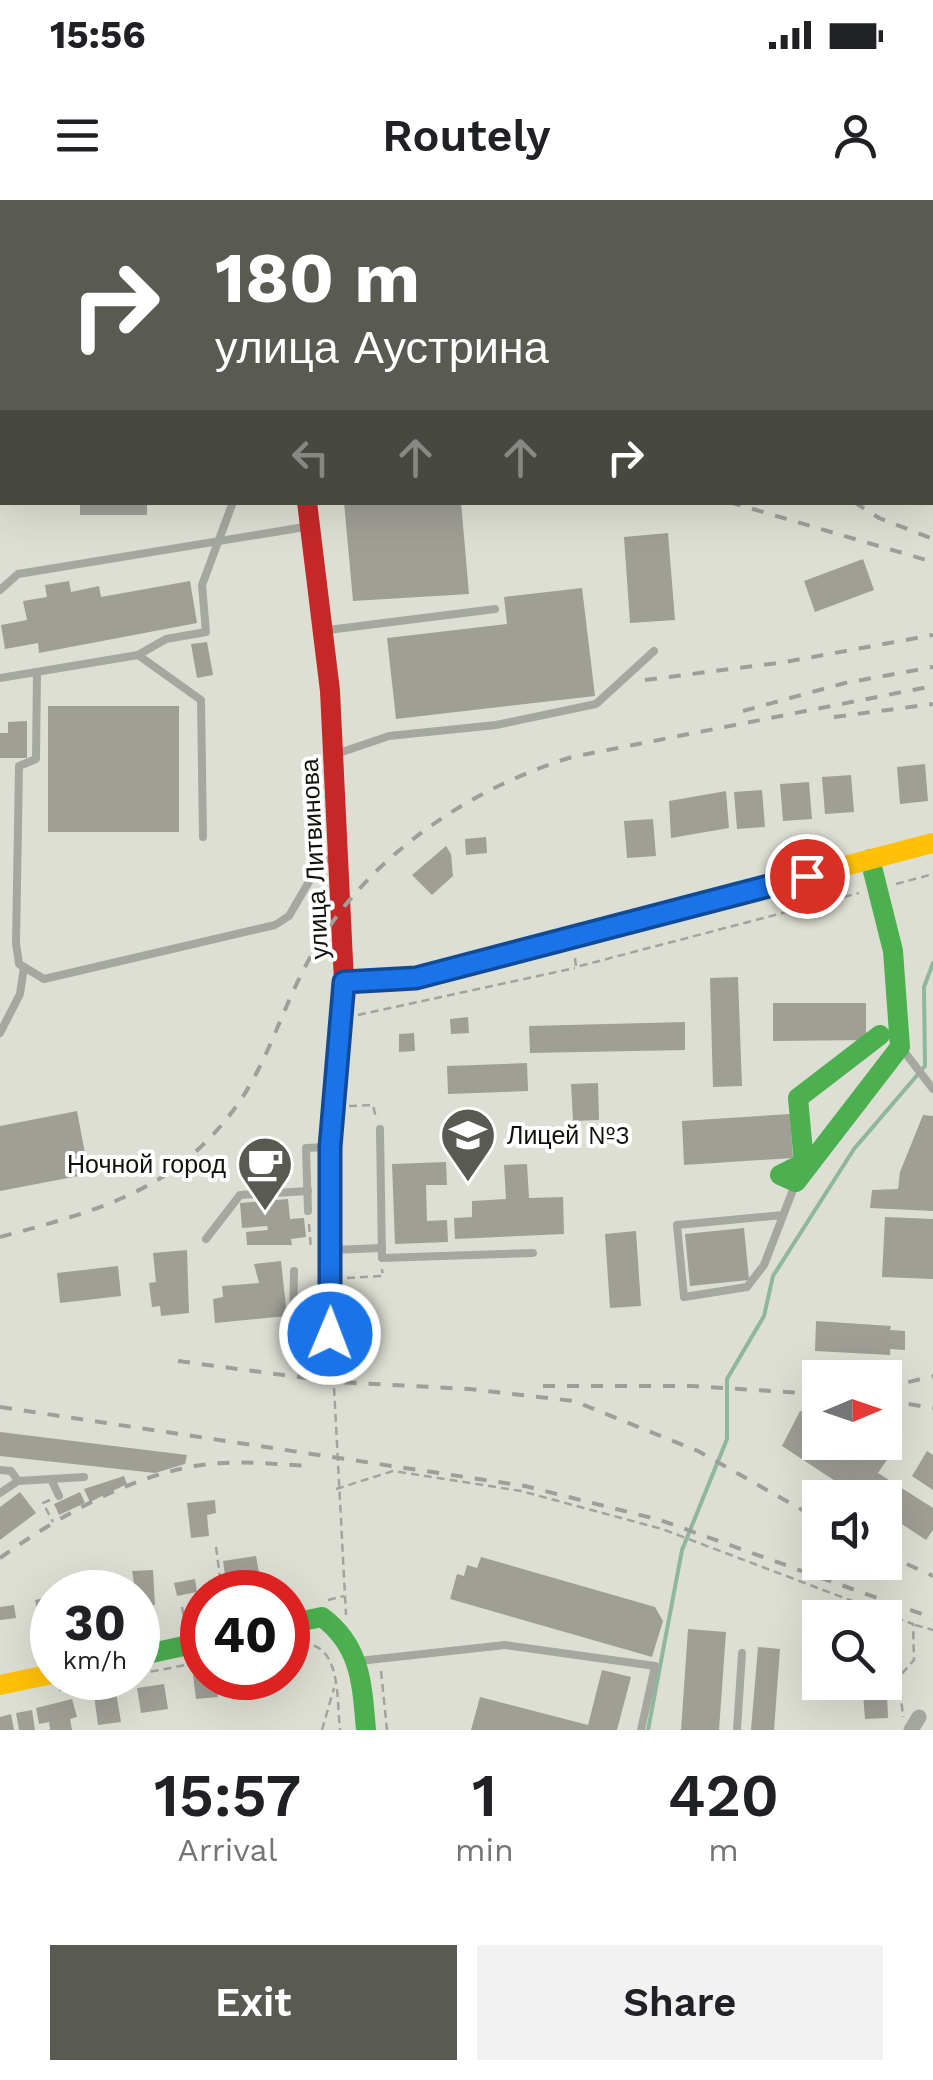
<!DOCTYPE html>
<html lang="en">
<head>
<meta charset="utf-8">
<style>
	:root { --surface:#fff; --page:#f2f2f2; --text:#202124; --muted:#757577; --accent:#595a51 }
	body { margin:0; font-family:"Work Sans",sans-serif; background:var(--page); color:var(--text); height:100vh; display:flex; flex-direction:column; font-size:38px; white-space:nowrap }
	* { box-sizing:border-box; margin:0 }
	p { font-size:32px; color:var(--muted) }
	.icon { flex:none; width:55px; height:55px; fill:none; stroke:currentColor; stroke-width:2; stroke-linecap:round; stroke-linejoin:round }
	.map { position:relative; height:1530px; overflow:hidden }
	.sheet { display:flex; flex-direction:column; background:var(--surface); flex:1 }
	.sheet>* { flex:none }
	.guide { position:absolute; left:0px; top:0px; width:935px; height:305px; box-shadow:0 10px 40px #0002; background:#595a51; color:#fff; overflow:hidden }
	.needle { width:65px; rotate:88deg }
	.buttons { position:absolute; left:802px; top:1160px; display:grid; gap:20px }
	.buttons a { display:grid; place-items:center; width:100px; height:100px; border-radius:0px; background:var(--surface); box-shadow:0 10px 40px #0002; font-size:50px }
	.speed { position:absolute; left:30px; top:1370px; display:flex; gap:20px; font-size:50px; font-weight:700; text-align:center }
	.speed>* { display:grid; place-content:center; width:130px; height:130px; border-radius:50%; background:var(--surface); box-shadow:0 10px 40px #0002; line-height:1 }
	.speed small { font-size:25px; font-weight:400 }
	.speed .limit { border:15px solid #d22; background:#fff; color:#111 }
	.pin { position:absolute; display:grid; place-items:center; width:85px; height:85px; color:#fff; margin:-42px; border:5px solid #fff; border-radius:50%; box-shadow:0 2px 10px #0007 }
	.me { position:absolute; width:110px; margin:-55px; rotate:1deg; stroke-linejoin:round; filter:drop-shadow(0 0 8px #0008) }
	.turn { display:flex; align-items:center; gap:35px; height:210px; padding:0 50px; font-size:45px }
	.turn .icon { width:130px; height:130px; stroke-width:2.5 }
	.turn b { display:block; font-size:70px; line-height:85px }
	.lanes { display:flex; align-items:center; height:95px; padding:0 50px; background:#0003; justify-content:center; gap:50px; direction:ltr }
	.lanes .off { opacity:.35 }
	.eta { display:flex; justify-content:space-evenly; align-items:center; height:170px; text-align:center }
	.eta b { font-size:60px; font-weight:600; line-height:70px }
	.action { display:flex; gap:20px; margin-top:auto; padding:20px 50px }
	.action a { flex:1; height:115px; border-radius:0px; background:var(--accent); color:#fff; font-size:40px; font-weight:600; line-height:115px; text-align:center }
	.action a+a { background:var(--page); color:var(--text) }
	.status { display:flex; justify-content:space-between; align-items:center; height:70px; padding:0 50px; background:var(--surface); direction:ltr }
	.status svg { height:28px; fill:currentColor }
	header { display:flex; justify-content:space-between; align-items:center; height:130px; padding:0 50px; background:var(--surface); font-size:45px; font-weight:600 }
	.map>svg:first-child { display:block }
</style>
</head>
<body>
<div class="status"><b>15:56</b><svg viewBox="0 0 49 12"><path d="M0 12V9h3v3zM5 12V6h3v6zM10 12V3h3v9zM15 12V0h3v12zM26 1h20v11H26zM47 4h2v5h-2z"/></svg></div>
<header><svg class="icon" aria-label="menu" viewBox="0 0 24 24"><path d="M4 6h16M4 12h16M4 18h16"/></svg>Routely<svg class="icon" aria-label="person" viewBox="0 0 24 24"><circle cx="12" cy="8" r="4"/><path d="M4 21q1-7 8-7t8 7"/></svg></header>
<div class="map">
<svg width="933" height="1530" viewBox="0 0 933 1530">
	<rect width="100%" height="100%" fill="#dedfd4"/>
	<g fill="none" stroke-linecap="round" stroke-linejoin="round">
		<!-- stream -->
		<path stroke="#8fb69e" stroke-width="4" d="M648,1530L682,1350L727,1239V1179L764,1116L773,1076L854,949L925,866L924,787L933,763"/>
	</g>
	<!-- building -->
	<g fill="#a09f96">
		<rect x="80" y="302" width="67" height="13"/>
		<path d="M344,302H461L469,394L353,401Z"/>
		<path d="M668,333L675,420L630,423L624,337Z"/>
		<path d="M863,359L874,390L815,412L804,381Z"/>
		<path d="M69,381L71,392L99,386L101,397L190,381L197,423L39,453L38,443L5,449L1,425L27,420L23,401L47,397L45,385Z"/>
		<path d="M582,388L595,496L396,519L387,438L507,424L504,397Z"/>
		<path d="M207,442L213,475L197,478L191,444Z"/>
		<rect x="48" y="506" width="131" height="126"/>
		<path d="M27,521V558H0V533H8V522Z"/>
		<path d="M925,564L928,601L900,604L897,567Z"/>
		<path d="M851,575L854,612L825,614L822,577Z"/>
		<path d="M809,582L812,619L783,621L780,584Z"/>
		<path d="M762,590L765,627L737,629L734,592Z"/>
		<path d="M726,591L729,628L671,638L669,601Z"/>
		<path d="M653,619L656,656L627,658L624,621Z"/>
		<path d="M486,637L487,653L466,655L465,639Z"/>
		<path d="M446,646L451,654L453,676L432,695L412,675Z"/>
		<path d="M738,777L742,886L713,887L710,778Z"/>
		<path d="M773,803H866V840L773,841Z"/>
		<path d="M468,817L469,833L451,834L450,819Z"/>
		<path d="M685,822V850L530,853L529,826Z"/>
		<path d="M414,833L415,851L399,852V834Z"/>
		<path d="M527,863L528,891L448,894L447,866Z"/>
		<path d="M598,883L599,920L573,921L571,884Z"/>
		<path d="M77,911L89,974L0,991V926Z"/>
		<path d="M790,914L793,958L684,965L682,921Z"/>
		<path d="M923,915L933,916V1011L870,1008L872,990L898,989L900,972Z"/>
		<path d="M446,962L447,985H426L427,1021L447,1020L448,1042L395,1044L392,964Z"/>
		<path d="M527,964L529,998L563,997L564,1034L455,1039L454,1018L472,1017V1001L506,999L504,965Z"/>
		<path d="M288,999L290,1019L304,1018L306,1037L291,1039L292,1045H247L246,1032L268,1030L267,1026L242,1028L240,1003Z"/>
		<path d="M885,1017L933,1019V1079L882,1077Z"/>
		<path d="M744,1028L749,1080L690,1086L685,1034Z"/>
		<path d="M636,1031L641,1106L610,1108L605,1034Z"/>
		<path d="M187,1050L189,1113L161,1116L160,1106L152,1107L149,1083L156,1082L153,1053Z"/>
		<path d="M281,1061L287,1116L215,1123L213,1099L223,1097L222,1086L259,1083L254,1064Z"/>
		<path d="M118,1066L121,1096L60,1103L57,1073Z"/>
		<path d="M816,1121L891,1126L890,1130L905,1131V1150L890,1149V1155L815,1151Z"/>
		<path d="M800,1211L820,1214V1242H873L891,1254L878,1273L933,1308V1330L926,1340L885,1313V1298H861L782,1246Z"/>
		<path d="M0,1232L187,1255L185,1264L155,1273L0,1256Z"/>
		<path d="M927,1251L933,1255V1290L912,1276Z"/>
		<path d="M124,1276L127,1284L90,1302L84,1289Z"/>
		<path d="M20,1292L36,1313L0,1340V1307Z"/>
		<path d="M80,1292L85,1303L59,1315L54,1304Z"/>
		<path d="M215,1300L216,1313L207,1315L209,1336L191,1338L187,1303Z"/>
		<path d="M256,1356L261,1384L227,1389L223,1361Z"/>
		<path d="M481,1357L655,1407L663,1421L652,1457L450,1399L457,1374L464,1376L467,1365L477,1368Z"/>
		<path d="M153,1370L155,1405L138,1407L132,1371Z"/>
		<path d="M195,1379L197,1392L177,1396L174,1383Z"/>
		<path d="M52,1396V1423L41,1425L35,1400Z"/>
		<path d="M14,1405L16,1418L0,1420V1407Z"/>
		<path d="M688,1429L726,1432L719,1530H681Z"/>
		<path d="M758,1447L780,1449L774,1530H751Z"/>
		<path d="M602,1470L631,1477L617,1530H471L480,1497L588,1525Z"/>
		<path d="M202,1474L216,1478L218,1497L196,1499L193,1475Z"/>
		<path d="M230,1478H256L258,1493L232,1496Z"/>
		<path d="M164,1484L168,1509L141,1513L137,1488Z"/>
		<path d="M116,1492L121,1522L98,1525L94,1495Z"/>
		<path d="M887,1493L888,1518L865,1519L863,1494Z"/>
		<path d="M72,1499L77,1517L70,1519L72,1530H50L49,1522L39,1524L36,1508Z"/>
		<path d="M32,1510L35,1530H19L16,1513Z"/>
		<path d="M11,1514L14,1530H0V1517Z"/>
	</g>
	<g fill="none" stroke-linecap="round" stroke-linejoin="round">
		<!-- path -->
		<g stroke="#a2a49d" stroke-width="2.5" stroke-dasharray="8 5" stroke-linecap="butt">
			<path d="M0,200H2"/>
			<path d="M896,684L933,674"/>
			<path d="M575,758L576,767L859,693"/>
			<path d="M358,815L575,768"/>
			<path d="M349,906L373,905L376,918"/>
			<path d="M309,1024L311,1050"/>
			<path d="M347,1078L383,1076L382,1069"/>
			<path d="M332,1149L346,1415"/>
			<path d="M336,1289L393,1271L521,1291L662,1329L913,1424L914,1460L899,1477L903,1517"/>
			<path d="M50,1300L43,1303L53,1322"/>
			<path d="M216,1347L222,1392"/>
			<path d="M328,1400L344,1396"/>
			<path d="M182,1407L186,1428"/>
			<path d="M915,1425L933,1430"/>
			<path d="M288,1445C342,1433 336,1491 340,1530"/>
			<path d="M381,1471L387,1530"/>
			<path d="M138,1474L202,1462"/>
			<path d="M59,1490L122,1478"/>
			<path d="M322,1530L334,1488"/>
		</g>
		<!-- lane -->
		<g stroke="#a5a8a0" stroke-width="8">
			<path d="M229,0V2"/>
			<path d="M126,2V0"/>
			<path d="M0,166H2"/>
			<path d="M932,290H933"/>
			<path d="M0,390L18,374L305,327"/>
			<path d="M328,430L495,409"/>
			<path d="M138,455L166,439L206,432L202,385L233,302"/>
			<path d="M37,472L36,559L19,566L16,743L19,764L44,779L275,725L289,716L321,661L336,657"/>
			<path d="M0,478L138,455L201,500L203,637"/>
			<path d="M339,553L389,536L496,525L596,504L654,451"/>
			<path d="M0,833L20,794L24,767"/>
			<path d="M903,850L933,889"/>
			<path d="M380,929L382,1058L533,1053"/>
			<path d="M308,1011L306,948L326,947"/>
			<path d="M783,1015L677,1025L684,1097L747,1087L764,1065L796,982"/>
			<path d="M206,1039L240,995L308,991"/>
			<path d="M331,1050L382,1048"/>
			<path d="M294,1071L293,1131L299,1137L329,1134"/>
			<path d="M0,1270L11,1271L18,1281"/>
			<path d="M51,1279L59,1296"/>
			<path d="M0,1293L18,1281L84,1277"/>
			<path d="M359,1461L505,1445L655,1466L641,1530"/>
			<path d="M737,1530L742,1453"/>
		</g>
		<!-- street -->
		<path stroke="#a5a8a0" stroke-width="15" d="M911,1530L919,1517"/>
		<!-- fast -->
		<g stroke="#4caf50" stroke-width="20">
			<path d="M870,659L893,751L900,847L796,982L780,975L804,963L798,898L880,835"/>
			<path d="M330,1134V947L344,782"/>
			<path d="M288,1424L322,1417C361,1446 362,1484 366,1530"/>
			<path d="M138,1456L202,1442"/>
		</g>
		<!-- slow -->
		<g stroke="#ffc107" stroke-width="20">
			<path d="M542,745L933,643"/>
			<path d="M0,1485L52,1474"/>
		</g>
		<!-- jam -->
		<g stroke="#c62828" stroke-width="20">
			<path d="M272,0V2"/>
			<path d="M307,302L330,491L344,782L416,778L542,745"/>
		</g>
		<!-- rail -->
		<g stroke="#9da098" stroke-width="4" stroke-dasharray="12 12" stroke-linecap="butt">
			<path d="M729,302L933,362"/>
			<path d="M854,302L879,318L933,339"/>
			<path d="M645,480L785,462L933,435"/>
			<path d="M743,511L845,483L933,467"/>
			<path d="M834,517L933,504"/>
			<path d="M0,1037C67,1019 140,1001 193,954C266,889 269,831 312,754C367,657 468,589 572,557L933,486"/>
			<path d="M178,1161L336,1182L469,1189L574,1201L698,1251L820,1320"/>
			<path d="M543,1186H692L820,1194"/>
			<path d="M885,1188L933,1176"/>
			<path d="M885,1200L933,1208"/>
			<path d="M0,1207L525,1286L660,1320L933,1418"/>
			<path d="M885,1354L933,1376"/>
			<path d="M0,1358C57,1317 131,1275 202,1265C237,1260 274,1264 310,1266"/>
		</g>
	</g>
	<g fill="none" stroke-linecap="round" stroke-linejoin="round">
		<!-- route casing -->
		<g stroke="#114b97" stroke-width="25">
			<path id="route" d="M330,1134V947L344,782L416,778L807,676"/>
		</g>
		<!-- route -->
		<use href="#route" stroke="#1a73e8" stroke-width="18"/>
	</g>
	<!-- icons -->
	<defs>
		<g id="school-pin" transform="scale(2.875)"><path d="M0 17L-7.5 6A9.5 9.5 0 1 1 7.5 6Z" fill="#595a51" stroke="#fff"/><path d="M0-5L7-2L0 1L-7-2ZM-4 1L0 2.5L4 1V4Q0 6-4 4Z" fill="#fff"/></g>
		<g id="cafe-pin" transform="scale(2.875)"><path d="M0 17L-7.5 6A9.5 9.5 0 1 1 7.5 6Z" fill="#595a51" stroke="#fff"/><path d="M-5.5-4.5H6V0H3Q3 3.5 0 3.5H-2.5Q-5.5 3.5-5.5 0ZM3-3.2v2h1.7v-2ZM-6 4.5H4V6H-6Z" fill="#fff"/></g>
	</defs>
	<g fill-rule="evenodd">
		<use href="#school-pin" x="468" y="935"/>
		<use href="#cafe-pin" x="265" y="964"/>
	</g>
	<g text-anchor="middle" stroke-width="8" stroke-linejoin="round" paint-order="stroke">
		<!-- street labels -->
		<g font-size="25" fill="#11120b" stroke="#fff">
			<text transform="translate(314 659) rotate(-93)" y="9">улица Литвинова</text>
		</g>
		<!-- poi labels -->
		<g font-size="25" fill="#11120b" stroke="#fff" text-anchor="start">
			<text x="507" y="944">Лицей №3</text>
			<text x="226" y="973" text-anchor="end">Ночной город</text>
		</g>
	</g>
</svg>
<div class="buttons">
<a><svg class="needle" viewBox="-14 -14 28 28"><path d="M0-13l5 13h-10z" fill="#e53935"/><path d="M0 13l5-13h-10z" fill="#757577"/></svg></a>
<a><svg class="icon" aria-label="sound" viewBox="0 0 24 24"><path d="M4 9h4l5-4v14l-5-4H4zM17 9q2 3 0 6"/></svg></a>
<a><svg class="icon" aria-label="search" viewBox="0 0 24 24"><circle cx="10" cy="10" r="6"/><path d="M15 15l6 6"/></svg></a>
</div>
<div class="speed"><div>30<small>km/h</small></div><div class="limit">40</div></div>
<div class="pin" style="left:807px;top:676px;background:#d93025"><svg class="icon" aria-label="arrive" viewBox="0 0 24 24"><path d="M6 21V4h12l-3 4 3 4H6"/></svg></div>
<svg class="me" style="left:330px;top:1134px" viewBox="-20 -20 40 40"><circle r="17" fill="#1a73e8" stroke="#fff" stroke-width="3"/><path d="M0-11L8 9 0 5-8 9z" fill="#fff"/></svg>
<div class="guide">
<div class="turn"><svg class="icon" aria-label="right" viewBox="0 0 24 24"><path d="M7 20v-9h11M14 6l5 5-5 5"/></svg><div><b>180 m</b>улица Аустрина</div></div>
<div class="lanes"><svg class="icon off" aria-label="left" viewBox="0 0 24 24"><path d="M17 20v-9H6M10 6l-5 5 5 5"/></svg><svg class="icon off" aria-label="ahead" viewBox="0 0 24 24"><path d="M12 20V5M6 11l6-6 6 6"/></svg><svg class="icon off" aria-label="ahead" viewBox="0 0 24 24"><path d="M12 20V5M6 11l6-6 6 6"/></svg><svg class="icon" aria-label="right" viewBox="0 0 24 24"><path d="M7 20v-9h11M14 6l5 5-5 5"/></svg></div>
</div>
</div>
<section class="sheet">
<div class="eta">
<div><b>15:57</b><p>Arrival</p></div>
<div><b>1</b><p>min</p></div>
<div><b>420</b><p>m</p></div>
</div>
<div class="action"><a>Exit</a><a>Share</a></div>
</section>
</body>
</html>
